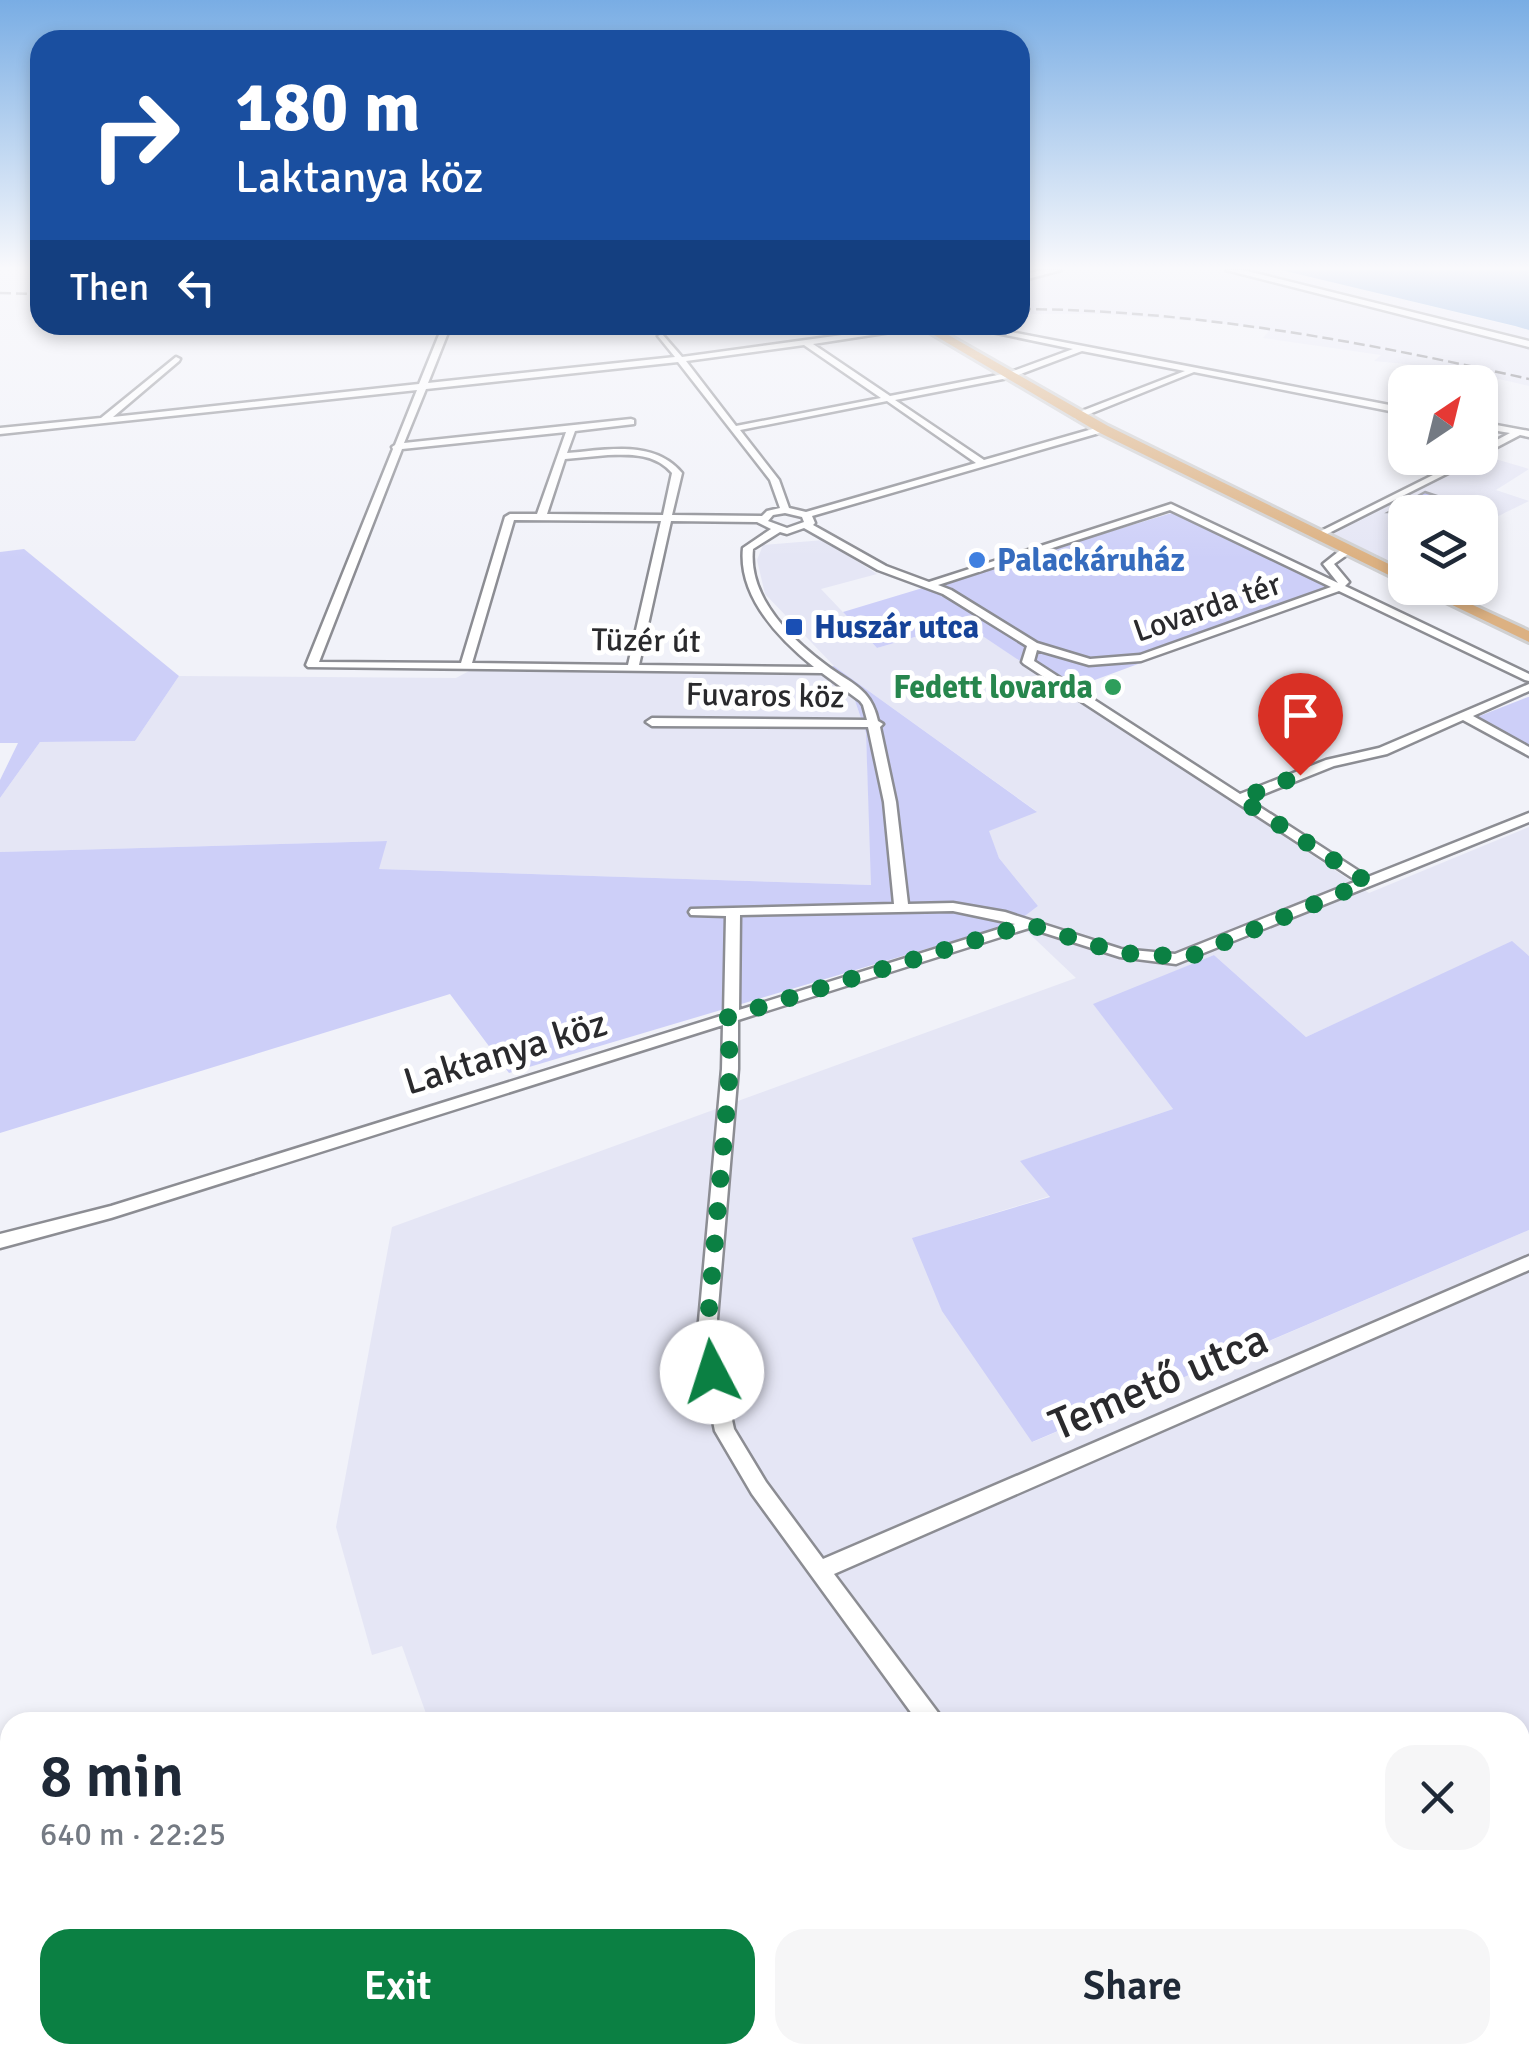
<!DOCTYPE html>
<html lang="en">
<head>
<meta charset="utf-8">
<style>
	:root { --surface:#fff; --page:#f6f6f7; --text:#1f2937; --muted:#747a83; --accent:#0b8043 }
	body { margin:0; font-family:Signika,sans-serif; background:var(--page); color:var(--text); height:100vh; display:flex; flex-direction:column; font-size:38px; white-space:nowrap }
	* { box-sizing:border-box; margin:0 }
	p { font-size:32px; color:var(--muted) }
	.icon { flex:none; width:55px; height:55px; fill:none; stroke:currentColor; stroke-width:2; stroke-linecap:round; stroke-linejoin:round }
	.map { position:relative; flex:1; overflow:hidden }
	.drawer { position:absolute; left:0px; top:1712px; width:1530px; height:352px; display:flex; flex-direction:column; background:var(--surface); border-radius:30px 30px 0 0; box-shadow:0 5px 15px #0003 }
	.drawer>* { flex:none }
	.guide { position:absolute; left:30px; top:30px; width:1000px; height:305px; border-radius:30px; box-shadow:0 5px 15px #0003; background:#1a4fa0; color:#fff; overflow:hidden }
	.needle { width:65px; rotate:35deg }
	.buttons { position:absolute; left:1388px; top:365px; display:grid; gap:20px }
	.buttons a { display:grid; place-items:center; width:110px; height:110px; border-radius:20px; background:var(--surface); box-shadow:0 5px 15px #0003; font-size:50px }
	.pin { position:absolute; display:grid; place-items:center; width:85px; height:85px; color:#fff; margin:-102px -42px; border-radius:50% 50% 50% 0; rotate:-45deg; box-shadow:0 0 10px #0007 }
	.pin .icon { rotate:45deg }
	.me { position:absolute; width:110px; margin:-55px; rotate:355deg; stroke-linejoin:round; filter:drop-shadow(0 0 8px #0008) }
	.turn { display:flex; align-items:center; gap:35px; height:210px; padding:0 40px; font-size:45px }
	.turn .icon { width:130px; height:130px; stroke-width:2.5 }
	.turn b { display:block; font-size:70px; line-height:85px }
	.then { display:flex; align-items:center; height:95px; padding:0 40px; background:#0003; gap:20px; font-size:38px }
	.round { display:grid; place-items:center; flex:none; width:105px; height:105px; border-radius:30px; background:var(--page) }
	.summary { display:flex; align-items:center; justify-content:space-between; height:170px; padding:0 40px }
	h1 { font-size:60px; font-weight:600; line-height:75px }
	.button { display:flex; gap:20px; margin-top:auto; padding:20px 40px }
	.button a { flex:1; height:115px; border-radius:30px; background:var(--accent); color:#fff; font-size:40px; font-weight:600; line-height:115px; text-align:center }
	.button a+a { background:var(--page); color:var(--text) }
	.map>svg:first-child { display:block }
</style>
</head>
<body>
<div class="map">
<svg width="1529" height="2064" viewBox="0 0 1529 2064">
	<rect width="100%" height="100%" fill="#f1f2f9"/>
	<!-- built -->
	<g fill="#e5e6f5">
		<path d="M1038,270H1281L1529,330V386L1456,369L1374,361L1381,355L1263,338L1269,331L1217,323L1105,314H1020V274Z"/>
		<path d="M1485,456L1529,469L1496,490L1529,501L1480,525V512H1405V560L1394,565L1329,536Z"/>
		<path d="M824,540L877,574L821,589L877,648L963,623L1369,893L1529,827V956L1512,942L1306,1037L1214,955L1094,1005L1173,1109L1021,1161L1050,1196L913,1238L1033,1442L1529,1230V2064H551L548,2055H1520V1722H429L402,1646L372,1655L336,1527L392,1227L1076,978L1017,922L1038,906L999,858L988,831L1036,811L834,666L765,594L757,560L763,545Z"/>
		<path d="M471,670L816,672L851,689L866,733L872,885L378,869L386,841L0,852V798L40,742L135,741L179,676L456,678Z"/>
	</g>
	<!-- green -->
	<g fill="#cdcff8">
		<path d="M1175,512L1336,591L1065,691L963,623L877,648L843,612Z"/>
		<path d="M24,549L179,676L135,741L40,742L0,798V780L18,743H0V552Z"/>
		<path d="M834,666L1037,812L989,831L999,858L1038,906L1017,922L509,1073L450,994L0,1133V852L387,841L379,869L871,885L866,733L851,689L816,672Z"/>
		<path d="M1529,697V745L1477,717L1528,697Z"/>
		<path d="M1512,941L1529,956V1230L1032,1442L942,1311L912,1238L1050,1197L1020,1161L1173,1109L1093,1004L1214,955L1306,1037Z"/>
	</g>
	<!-- water -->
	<path fill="#73a2de" d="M1281,270H1529V330L1515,326Z"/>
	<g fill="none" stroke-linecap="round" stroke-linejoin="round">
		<!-- canal -->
		<path fill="#73a2de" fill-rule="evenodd" d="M542,2055H583L579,2064H538Z"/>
	</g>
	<!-- building -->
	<path fill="#bcbef9" stroke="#97989f" stroke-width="2.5" d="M1425,492L1479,510V512H1389Z"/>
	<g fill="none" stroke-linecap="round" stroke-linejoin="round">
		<!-- street casing -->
		<g stroke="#8c8d93" stroke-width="5">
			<g id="street">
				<path d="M443,325H451L428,383L675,357L658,336L662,334L682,357L915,325H936L813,344L890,396L1008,373L1073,349L958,325H974L1405,408V414L1194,372L1077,419L1074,418V414L1185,371L1082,351L1013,377L895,400L984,460L1103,426L1106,427V431L812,516L815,523L813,525L886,566L929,582L1171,504L1338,583L1323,564L1343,548H1351V552L1334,564L1349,582L1345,586L1529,674V681L1525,680L1339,591L1141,661L1089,665L1037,650L1034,661L1240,794L1326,760L1379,748L1529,684V691L1473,716L1529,747V756L1463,720L1387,754L1334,766L1249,800L1368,877L1529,813V822L1176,964L1120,957L1029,928L738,1020V1069L715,1343L734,1429L766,1482L823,1559L1529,1256V1270L834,1574L939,1714L942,1722H918L752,1494L715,1431L697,1343L722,1069L723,1025L111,1218L0,1248V1234L111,1206L724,1015L726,916L691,915L689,912L691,909L894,904L884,802L868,727L652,726L646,722L652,718L867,720L863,705L860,701L822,673L308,667L306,665L393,449L392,447L395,445L417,390L0,434V428L101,418L176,357L180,359L179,361L113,417L419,384ZM804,345L881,398L736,426L686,361ZM678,362L770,480L780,508L767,511L762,516L672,515L682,473C654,439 606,450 567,453L575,431L634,424V420L631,419L404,443L426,389ZM887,401L976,463L806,512L789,508L779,480L740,430ZM566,432L537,514H510L505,517L461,663L319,662L402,449ZM608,455C633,454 656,454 672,473L663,515L547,514L565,459ZM1170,510L1331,587L1140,655L1090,659L1037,643L951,590L938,585ZM785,513L802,517L804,522L787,528L768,521L773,515ZM514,520L661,521L628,665L472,663ZM671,521L757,522L771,529L743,548C738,596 778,638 814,667L639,665ZM804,528L878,570L943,594L1027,646L1022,662L1024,664L1357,881L1175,954L1121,949L1005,912L953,903L908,904L896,802L880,727L883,724L878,721C871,688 851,684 826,665C790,638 748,597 753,549L780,532L787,534ZM953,911L1015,924L739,1010L740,915Z"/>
				<path d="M1480,422L1529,431V437L1520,435L1480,456V449L1510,433L1480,428Z"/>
				<path d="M1467,458H1478L1321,537L1313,535Z"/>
				<path d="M1064,2055H1122L1118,2064H1060Z"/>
				<path d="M1166,2055H1195L1199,2064H1170Z"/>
			</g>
		</g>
		<!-- secondary casing -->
		<g stroke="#8c8d93" stroke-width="5">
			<g id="secondary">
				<path d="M1042,270H1061L1020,281V275Z"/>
				<path d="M1226,270H1243L1529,341V347Z"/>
			</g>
		</g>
		<!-- primary casing -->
		<g stroke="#d0d0d1" stroke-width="6">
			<g id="primary">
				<path d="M917,325H931L1108,426L1405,572V583L1098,432Z"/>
				<path d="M1417,588H1436L1529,631V642Z"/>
			</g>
		</g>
		<!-- street -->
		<use href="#street" fill="#fff" fill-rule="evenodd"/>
		<!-- secondary -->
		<use href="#secondary" fill="#fff" fill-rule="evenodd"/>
		<!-- primary -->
		<use href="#primary" fill="#dcb182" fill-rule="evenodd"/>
		<!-- rail -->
		<g stroke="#747479" stroke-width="2.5" stroke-dasharray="11 5" stroke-linecap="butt">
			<path d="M0,293L40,294"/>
			<path d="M1020,309C1194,310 1360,341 1529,379"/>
		</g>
	</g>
	<!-- sky -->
	<linearGradient id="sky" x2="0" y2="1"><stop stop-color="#79ade4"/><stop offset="0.48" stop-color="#f9f9fc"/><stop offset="1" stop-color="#f9f9fc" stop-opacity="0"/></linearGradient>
	<rect width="1529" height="559" fill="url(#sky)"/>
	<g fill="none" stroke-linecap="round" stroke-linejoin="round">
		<!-- route -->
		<path stroke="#0b8043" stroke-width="18" stroke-dasharray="0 32.4" d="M712,1372L706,1343L730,1069L728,1017L1028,924L1120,953L1189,957L1367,882L1240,799L1300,775"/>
	</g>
	<!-- markers -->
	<circle fill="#3f7fe0" stroke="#fff" stroke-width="4" cx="977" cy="560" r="10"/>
	<rect fill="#1a4fb4" stroke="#fff" stroke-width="4" x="784" y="617" width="20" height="20" rx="5"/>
	<circle fill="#2e9e5b" stroke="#fff" stroke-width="4" cx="1113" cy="687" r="10"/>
	<g text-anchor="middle" stroke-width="10" stroke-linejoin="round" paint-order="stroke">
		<!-- far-shop labels -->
		<g font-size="32" font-weight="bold" fill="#366cbe" stroke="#fff" text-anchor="start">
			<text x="997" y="571">Palackáruház</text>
		</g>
		<!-- far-street labels -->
		<g font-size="32" fill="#2a2a2d" stroke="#fff">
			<text transform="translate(1207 607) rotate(-19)" y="11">Lovarda tér</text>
			<text transform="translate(646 640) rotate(1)" y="11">Tüzér út</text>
			<text transform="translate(765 695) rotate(1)" y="11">Fuvaros köz</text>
		</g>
		<!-- far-transit labels -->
		<g font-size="32" font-weight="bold" fill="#164399" stroke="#fff" text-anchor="start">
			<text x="814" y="638">Huszár utca</text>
		</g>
		<!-- far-leisure labels -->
		<g font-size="32" font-weight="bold" fill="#27864d" stroke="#fff" text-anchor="end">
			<text x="1093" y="698">Fedett lovarda</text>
		</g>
		<!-- street labels -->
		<g font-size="38" fill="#2a2a2d" stroke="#fff">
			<text transform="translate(505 1052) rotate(-17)" y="13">Laktanya köz</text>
		</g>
		<!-- near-street labels -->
		<g font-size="45" fill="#2a2a2d" stroke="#fff">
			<text transform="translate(1158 1381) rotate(-23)" y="16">Temető utca</text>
		</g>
	</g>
</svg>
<div class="buttons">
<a><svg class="needle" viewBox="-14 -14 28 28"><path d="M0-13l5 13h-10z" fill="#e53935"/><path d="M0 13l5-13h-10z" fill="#747a83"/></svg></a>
<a><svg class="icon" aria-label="layers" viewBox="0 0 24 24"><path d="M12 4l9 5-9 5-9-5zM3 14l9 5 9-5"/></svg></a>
</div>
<div class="pin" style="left:1300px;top:775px;background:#d93025"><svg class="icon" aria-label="arrive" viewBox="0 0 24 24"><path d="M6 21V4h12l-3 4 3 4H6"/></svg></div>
<svg class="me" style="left:712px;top:1372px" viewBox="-20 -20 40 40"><circle r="19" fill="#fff"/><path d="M0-13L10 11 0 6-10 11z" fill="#0b8043"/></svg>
<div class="guide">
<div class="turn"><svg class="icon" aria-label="right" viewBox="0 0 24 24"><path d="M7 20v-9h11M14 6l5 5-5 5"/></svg><div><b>180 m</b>Laktanya köz</div></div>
<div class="then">Then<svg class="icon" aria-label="left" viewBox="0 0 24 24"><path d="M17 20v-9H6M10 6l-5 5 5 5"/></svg></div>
</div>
<section class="drawer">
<div class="summary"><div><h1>8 min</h1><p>640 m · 22:25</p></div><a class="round"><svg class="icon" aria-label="close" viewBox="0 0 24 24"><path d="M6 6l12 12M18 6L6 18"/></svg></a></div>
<div class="button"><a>Exit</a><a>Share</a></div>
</section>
</div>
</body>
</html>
